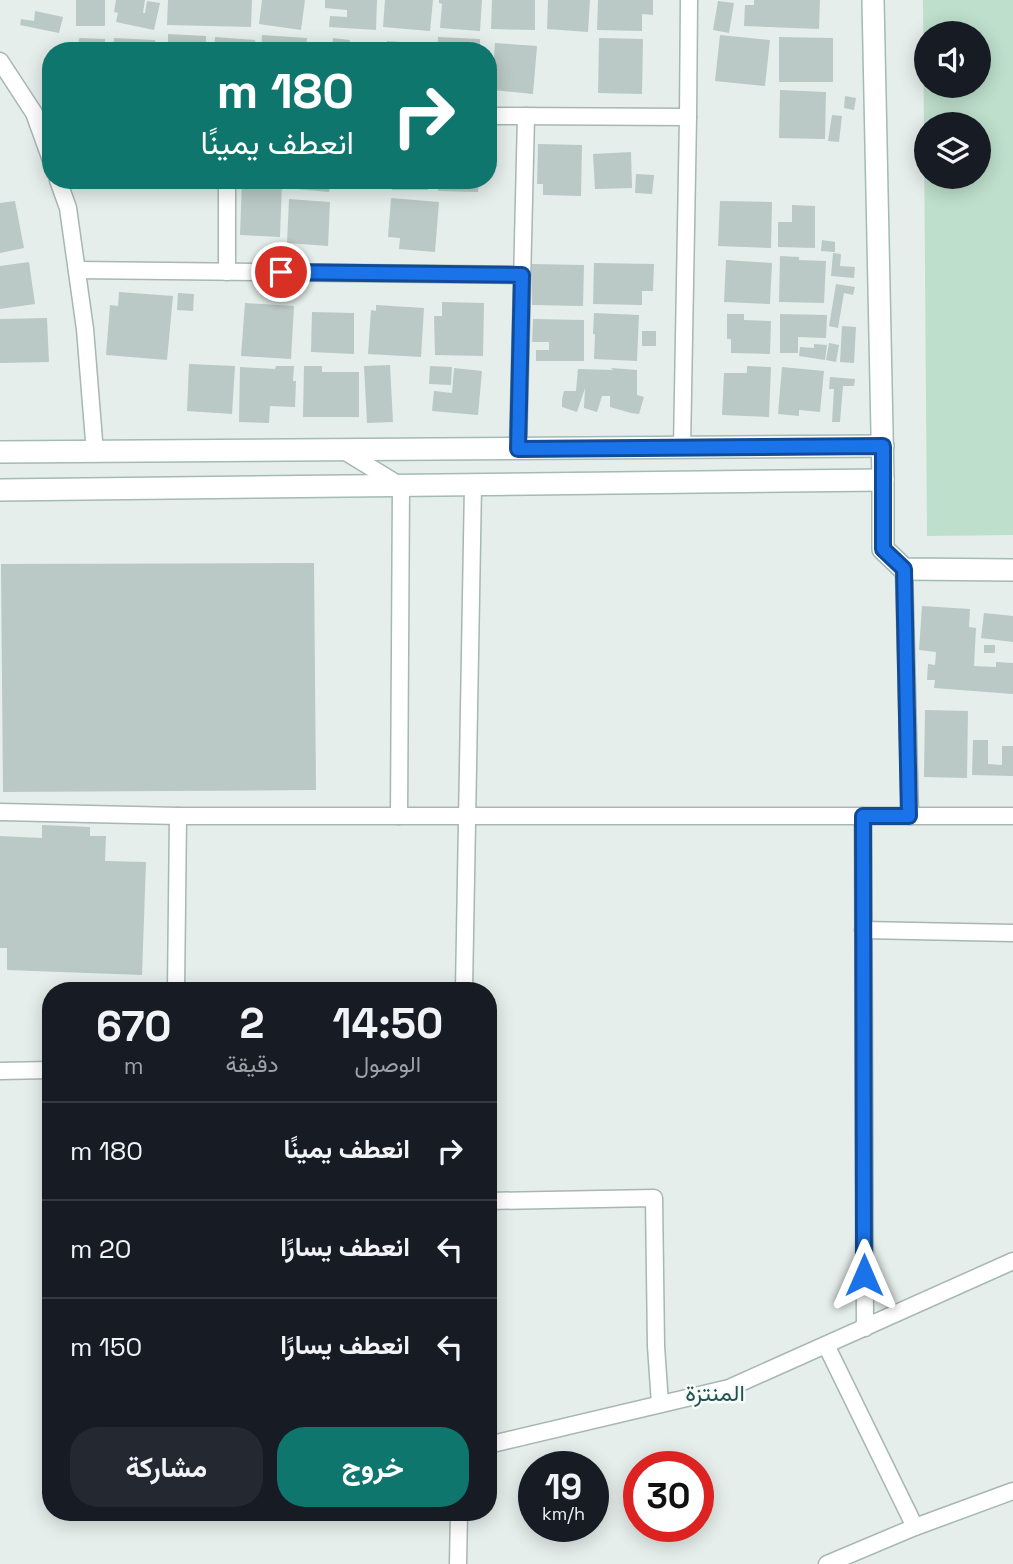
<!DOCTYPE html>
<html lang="ar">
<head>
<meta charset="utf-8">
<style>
	:root { --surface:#171b24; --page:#242831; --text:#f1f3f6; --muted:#9ea1a6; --line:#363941; --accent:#0f766e }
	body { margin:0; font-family:"Space Grotesk",Vazirmatn,sans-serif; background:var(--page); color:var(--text); direction:rtl; height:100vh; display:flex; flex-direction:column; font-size:26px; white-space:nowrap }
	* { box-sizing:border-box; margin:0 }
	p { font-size:23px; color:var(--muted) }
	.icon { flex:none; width:38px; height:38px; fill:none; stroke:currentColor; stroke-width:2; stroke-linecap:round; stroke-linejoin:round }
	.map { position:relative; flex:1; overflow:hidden; direction:ltr }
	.drawer { position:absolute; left:42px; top:982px; width:455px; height:539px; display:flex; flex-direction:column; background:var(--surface); border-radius:28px; box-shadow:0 4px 18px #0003; direction:rtl }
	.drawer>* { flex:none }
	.hud { position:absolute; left:42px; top:42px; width:455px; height:147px; border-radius:28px; box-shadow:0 4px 18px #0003; direction:rtl; background:#0f766e; color:#fff; overflow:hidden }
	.tools { position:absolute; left:914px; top:21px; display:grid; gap:14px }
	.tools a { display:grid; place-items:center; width:77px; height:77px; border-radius:50%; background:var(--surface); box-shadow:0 4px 18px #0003; font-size:35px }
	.speed { position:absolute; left:518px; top:1451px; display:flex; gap:14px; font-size:35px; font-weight:700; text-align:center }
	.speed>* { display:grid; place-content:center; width:91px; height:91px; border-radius:50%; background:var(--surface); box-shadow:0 4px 18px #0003; line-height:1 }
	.speed small { font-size:18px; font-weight:400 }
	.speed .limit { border:10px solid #d22; background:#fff; color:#111 }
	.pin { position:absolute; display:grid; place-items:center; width:60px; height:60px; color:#fff; margin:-30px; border:4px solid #fff; border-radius:50%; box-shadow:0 2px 7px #0007 }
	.me { position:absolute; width:77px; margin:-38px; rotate:0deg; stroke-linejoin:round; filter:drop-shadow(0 0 5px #0008) }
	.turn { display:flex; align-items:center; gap:24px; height:147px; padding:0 28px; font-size:32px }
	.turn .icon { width:91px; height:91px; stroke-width:2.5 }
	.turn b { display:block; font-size:49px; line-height:60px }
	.eta { display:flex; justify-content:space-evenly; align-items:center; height:119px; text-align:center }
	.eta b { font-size:42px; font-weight:700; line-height:49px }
	.action { display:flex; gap:14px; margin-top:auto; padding:14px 28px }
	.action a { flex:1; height:80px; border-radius:28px; background:var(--accent); color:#fff; font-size:28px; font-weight:700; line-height:80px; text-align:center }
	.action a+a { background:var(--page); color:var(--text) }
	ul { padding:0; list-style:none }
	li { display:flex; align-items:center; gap:21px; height:98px; padding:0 28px; border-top:2px solid var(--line) }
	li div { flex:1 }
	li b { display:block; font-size:26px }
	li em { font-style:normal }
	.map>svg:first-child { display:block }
</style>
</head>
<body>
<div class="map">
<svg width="1013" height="1564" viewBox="0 0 1013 1564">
	<rect width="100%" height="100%" fill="#e5eeeb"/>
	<!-- green -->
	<path fill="#bedfcc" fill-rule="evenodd" d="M923,0H1013V535L927,536ZM926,33H978V86H926ZM926,124H978V177H926Z"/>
	<!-- building -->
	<g fill="#bac9c5">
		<rect x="76" y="0" width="29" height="26"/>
		<path d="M116,0H145L143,13H145L147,1L160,3L154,30L116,22L118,13L114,12Z"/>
		<path d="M168,0H252L251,27L167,25Z"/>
		<path d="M262,0H305L301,30L259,24Z"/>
		<path d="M325,0H377L376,30L329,27L330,16L347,17V10L325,8Z"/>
		<path d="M385,0H433L430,31L383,27Z"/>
		<path d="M439,0H482L480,31L440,28L442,4L439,3Z"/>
		<path d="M492,0H535V30L491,29Z"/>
		<path d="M548,0H590L588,32L547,29Z"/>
		<path d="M598,0H653V15L642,14V31L597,30Z"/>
		<path d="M754,0H820L819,29L744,26L745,5H754Z"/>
		<path d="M718,1L734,3L729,33L713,30Z"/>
		<path d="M35,11L63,17L59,33L20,25L21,19L34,21Z"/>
		<path d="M168,34L206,36V51H168Z"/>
		<path d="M262,35L307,38L306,51H261Z"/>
		<path d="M720,35L770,40L765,86L715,81Z"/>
		<path d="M215,37L255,40L254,51H214Z"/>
		<path d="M438,37L480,39V51H437Z"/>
		<path d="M779,37L833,38V82H779Z"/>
		<path d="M79,38L105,39V51H64V47L78,48Z"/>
		<path d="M114,38L155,40V51H113Z"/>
		<path d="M333,38L350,40L349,51H331Z"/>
		<path d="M599,38L643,39L642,94L598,93Z"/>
		<path d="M387,41L432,44V51H386Z"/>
		<path d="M351,43L375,44V51H351Z"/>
		<path d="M495,43L537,46L533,94L492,90Z"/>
		<path d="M780,90L826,92L825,139L779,138Z"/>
		<path d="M845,96L856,98L854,110L844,108Z"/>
		<path d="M832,115L842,116L839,142L828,141Z"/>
		<path d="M538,144L582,145L581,196L543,195V184H537Z"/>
		<path d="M631,152L632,188L595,189L593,154Z"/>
		<path d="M636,174L654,175L652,194L635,193Z"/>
		<path d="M287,180H331L329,192L286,188Z"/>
		<rect x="392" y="180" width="36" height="10"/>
		<path d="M438,180H479L478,192L438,191Z"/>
		<path d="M242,181L282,183L280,237L240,235Z"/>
		<path d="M391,198L439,202L435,252L399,249L400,238L388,237Z"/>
		<path d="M289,199L330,202L328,246L287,243Z"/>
		<path d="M15,201L24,248L0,253V203Z"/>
		<path d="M720,201L772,202L771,248L718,246Z"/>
		<path d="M792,205L815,206V248L778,247V222H792Z"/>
		<path d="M822,240L835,242V252L821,251Z"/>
		<path d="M833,253L841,254L840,266L855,267L854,278L831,276Z"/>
		<path d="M780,256L799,257V260L826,261L824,303L779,302Z"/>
		<path d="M726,260L772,263L770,304L724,302Z"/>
		<path d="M29,262L35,304L0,309V266Z"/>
		<path d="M594,263L654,264L653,291H642V305L593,304Z"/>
		<path d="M532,264L584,265L583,306L532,305Z"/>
		<path d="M836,284L855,287L853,295L844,293L838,328L829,326Z"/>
		<path d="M119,292L173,296L167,360L106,355L110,305L118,306Z"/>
		<path d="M178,293L194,294L193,311L177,310Z"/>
		<path d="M442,302L484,303L483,356L435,355L434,316H442Z"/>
		<path d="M245,303L294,306L291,359L241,356Z"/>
		<path d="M376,305L424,308L421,357L368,354L371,310L376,311Z"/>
		<path d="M312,312L354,313V354L311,352Z"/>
		<path d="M594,313L639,315L637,361L594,359L595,334H593Z"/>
		<path d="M727,314H744V320L771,321L770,354L731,353V339H727Z"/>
		<path d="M780,314L827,315L826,338L798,337V353H780Z"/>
		<path d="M47,318L49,362L0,363V319Z"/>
		<path d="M533,319L584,320V361H536V350H549V342H532Z"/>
		<path d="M842,326L856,327L854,363L840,362Z"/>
		<rect x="642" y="331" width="14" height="15"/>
		<path d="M829,343L839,345L836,362L826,360Z"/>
		<path d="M814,344L827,345L825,360L799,356L800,347L814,348Z"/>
		<path d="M189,364L235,366L232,414L187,411Z"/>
		<path d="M390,365L393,422L367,423L364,366Z"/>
		<path d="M276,366H294L293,381H296L295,407L270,406L269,423L239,422L240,367L275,369Z"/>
		<path d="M304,366H322V372H359V417H303Z"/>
		<path d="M430,366L452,367L451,385L429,384Z"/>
		<path d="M747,366L771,367L769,417L722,415L724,373H747Z"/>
		<path d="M782,367L824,371L820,412L799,410V416L778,414Z"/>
		<path d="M454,368L482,371L478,415L432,411L434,391L452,393Z"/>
		<path d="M611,368L637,370V395L644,397L639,414L631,413L610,407V396H602L597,412L584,408L585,388L577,412L562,407V399L564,391H576L578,369L613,370Z"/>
		<path d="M830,377L855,379L854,386H843L840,422H832L834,389H829Z"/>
		<path d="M314,563L316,790L3,792L1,564Z"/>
		<path d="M922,606L970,609L969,627L976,628L974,666L996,667V662L1013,663V694L934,688L935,680H927L928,664L935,665L936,652L919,650Z"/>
		<path d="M984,613L1013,616V642L981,638Z"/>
		<rect x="984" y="645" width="11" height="8"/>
		<path d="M925,710L968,711L967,778L924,777Z"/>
		<path d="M973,740H988V764L1002,765V746H1013V776L972,775Z"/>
		<path d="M42,825L90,827V836H106L105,861L146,862L142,975L7,970V948H0V836L42,838Z"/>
	</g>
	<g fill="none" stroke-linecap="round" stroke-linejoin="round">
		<!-- street casing -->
		<g stroke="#a7b7b3" stroke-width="19">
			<g id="street">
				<path d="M0,61L34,113L51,160"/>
				<path d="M488,116L688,117"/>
				<path d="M58,180L68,208L85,329L95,453"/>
				<path d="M227,180V272"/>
				<path d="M77,270L522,275"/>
				<path d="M682,448L688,117L689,0"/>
				<path d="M518,449L526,116"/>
				<path d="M344,451L401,486L399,816"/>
				<path d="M904,569L910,816"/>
				<path d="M0,812L178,816H1013"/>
				<path d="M863,816L865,1328"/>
				<path d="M863,930L1013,933"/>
				<path d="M176,990L178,816"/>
				<path d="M464,990L473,485"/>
				<path d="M0,1071L51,1070"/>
				<path d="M488,1201L654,1198L656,1346L660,1404"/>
				<path d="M826,1345L915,1527"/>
				<path d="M488,1445L729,1388L1013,1261"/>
				<path d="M458,1564L459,1512"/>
				<path d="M827,1564L915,1527L1013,1491"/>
			</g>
		</g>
		<!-- secondary casing -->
		<g stroke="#a3bab5" stroke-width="24">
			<g id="secondary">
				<path d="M873,0L883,480V549L904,569L1013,570"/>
				<path d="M0,452L883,446"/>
				<path d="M0,490L883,480"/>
			</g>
		</g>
		<!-- street -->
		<use href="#street" stroke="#fff" stroke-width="16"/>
		<!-- secondary -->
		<use href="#secondary" stroke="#fff" stroke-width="21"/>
	</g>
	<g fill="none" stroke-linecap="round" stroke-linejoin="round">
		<!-- route casing -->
		<g stroke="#114b97" stroke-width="18">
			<path id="route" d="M281,272L522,275L518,449L883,446V549L904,569L909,816H863L864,1275"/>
		</g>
		<!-- route -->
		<use href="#route" stroke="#1a73e8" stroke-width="12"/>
	</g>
	<g text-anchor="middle" stroke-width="5" stroke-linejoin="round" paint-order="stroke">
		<!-- neighbourhood labels -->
		<g font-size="23" fill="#1f534e" stroke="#f6faf9">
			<text x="715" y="1401">المنتزة</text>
		</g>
	</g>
</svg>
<div class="tools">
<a><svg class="icon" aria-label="sound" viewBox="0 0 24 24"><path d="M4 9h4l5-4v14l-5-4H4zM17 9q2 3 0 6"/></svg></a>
<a><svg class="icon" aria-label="layers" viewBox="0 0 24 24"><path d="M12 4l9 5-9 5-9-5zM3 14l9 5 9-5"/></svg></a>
</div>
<div class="speed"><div>19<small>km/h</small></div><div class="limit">30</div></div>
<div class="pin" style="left:281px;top:272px;background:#d93025"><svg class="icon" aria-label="arrive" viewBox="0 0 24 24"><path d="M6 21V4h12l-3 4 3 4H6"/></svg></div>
<svg class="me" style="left:864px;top:1275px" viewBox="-20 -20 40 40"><path d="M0-17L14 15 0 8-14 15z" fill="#1a73e8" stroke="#fff" stroke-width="4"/></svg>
<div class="hud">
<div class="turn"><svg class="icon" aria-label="right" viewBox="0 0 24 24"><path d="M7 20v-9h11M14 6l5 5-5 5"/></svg><div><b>180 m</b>انعطف يمينًا</div></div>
</div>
<section class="drawer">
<div class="eta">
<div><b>14:50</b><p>الوصول</p></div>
<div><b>2</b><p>دقيقة</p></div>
<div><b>670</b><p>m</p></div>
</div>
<ul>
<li><svg class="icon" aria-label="right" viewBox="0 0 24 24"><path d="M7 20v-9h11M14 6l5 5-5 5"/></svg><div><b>انعطف يمينًا</b></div><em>180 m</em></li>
<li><svg class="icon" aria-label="left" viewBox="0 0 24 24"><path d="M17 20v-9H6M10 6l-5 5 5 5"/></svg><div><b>انعطف يسارًا</b></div><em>20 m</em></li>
<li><svg class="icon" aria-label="left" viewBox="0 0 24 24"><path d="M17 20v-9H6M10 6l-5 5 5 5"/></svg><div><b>انعطف يسارًا</b></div><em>150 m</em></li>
</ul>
<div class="action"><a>خروج</a><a>مشاركة</a></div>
</section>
</div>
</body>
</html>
